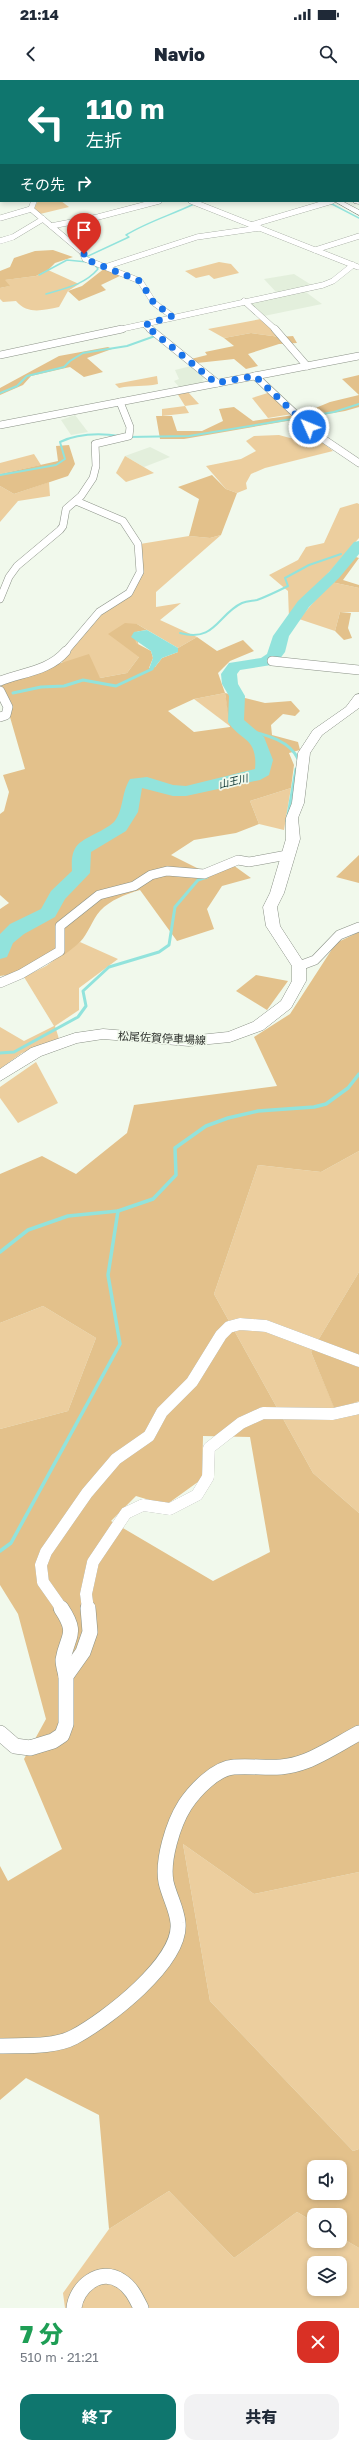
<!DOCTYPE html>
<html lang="ja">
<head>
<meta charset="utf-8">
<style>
	:root { --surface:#fff; --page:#f2f2f3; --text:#1f2937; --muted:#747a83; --accent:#0f766e }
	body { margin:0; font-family:"Golos Text","Noto Sans JP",sans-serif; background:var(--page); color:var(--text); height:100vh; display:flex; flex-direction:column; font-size:15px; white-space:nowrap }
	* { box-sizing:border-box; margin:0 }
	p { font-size:13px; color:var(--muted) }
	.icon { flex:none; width:22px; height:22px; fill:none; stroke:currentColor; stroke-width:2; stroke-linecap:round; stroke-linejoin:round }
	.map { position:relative; height:2228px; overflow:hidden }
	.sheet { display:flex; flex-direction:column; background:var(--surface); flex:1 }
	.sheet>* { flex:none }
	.hud { position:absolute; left:0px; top:0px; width:359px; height:122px; box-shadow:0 2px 6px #0003; background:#0f766e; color:#fff; overflow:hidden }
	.buttons { position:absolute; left:307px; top:2080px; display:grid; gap:8px }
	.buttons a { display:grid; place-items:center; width:40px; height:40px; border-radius:8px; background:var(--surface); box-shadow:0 2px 6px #0003; font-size:20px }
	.pin { position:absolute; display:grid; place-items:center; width:34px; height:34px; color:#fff; margin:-41px -17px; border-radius:50% 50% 50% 0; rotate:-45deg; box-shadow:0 0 4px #0007 }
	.pin .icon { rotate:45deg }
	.me { position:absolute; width:44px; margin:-22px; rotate:314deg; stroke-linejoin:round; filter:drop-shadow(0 0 3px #0008) }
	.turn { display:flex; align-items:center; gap:14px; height:84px; padding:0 20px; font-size:18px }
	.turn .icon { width:52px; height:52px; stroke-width:2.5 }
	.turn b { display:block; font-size:28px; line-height:34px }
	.then { display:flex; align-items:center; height:38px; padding:0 20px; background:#0003; gap:8px; font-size:15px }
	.round { display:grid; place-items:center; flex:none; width:42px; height:42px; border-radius:12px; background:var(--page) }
	.overview { display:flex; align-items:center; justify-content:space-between; height:68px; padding:0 20px }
	h1 { font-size:24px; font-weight:800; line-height:30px; color:#1e9e55 }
	.primary-button { display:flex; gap:8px; margin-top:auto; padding:8px 20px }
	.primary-button a { flex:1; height:46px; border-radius:12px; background:var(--accent); color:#fff; font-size:16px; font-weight:800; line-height:46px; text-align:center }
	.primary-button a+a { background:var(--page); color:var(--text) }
	.status { display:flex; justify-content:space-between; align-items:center; height:28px; padding:0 20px; background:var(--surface); direction:ltr }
	.status svg { height:11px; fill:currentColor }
	header { display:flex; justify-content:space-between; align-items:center; height:52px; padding:0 20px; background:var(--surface); font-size:18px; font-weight:800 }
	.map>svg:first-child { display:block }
</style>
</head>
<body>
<div class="status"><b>21:14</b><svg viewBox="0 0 49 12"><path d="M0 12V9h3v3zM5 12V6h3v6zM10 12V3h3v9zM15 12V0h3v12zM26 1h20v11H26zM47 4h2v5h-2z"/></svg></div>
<header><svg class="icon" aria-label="back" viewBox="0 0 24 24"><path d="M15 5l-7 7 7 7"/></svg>Navio<svg class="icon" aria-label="search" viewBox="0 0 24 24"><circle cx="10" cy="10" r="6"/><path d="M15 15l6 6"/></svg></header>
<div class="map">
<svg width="359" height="2228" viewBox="0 0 359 2228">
	<rect width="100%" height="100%" fill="#f1f9ec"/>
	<!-- built -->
	<g fill="#e3efdc">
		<path d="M294,194L313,206L277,213L264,199Z"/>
		<path d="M303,210L322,224L264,236L248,222Z"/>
		<path d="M191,286L207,298L202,299L206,304L180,308L174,301L179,299L175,290Z"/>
		<path d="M75,335L88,352L71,355L61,340Z"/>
		<path d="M150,367L170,377L144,387L125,376Z"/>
	</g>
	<!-- green -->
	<g fill="#ecce9e" fill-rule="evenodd">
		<path d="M38,121H61L69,127L40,134L34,128Z"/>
		<path d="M219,182L231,184L239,193L214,199L209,195L196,198L185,191Z"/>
		<path d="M48,190L79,204L68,211L59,227C43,230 28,235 16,221L3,222L0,219V208L9,206L4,200L36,196Z"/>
		<path d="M261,239L280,257L251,253L224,258L208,249Z"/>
		<path d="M157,296L158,304C144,307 133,305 119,308L115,304Z"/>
		<path d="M187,311L199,324L185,326L189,333L162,336V329L185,326L177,313Z"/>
		<path d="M271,312L292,334L268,338L252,318Z"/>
		<path d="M279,355L290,358L313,355L333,371L265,388L251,394L246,403L247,409L237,413L226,409L206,386L241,379L256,371L246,361L254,356Z"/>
		<path d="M34,374L41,385L0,394V383Z"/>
		<path d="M125,376L154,393L126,402L116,393Z"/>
		<path d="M49,402L50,416L18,421L0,442V406L14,414Z"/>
		<path d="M357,423L359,424V458L289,538L288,511L269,495L298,480L306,467L324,463L340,428Z"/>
		<path d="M221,455L156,512V527L181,523L160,540L197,557L178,568L137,544L139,577L127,593L100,598L61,582L105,528L129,516L142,492L140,464L189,456L210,458Z"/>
		<path d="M331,502L359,508V532H340L335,551L299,539Z"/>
		<path d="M225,613L231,647L194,619Z"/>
		<path d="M291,708L284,750L259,744L250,721Z"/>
		<path d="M80,862L118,879L79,908V930L55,946L59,959L22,973L0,989V947L24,961L54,946L24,897L46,886Z"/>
		<path d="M36,982L58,1023L18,1043L0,1018V1007Z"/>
		<path d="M359,1071V1192L311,1272L335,1329L359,1321V1433L313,1393L214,1214L258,1085L321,1092Z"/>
		<path d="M43,1226L96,1258L68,1331L0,1349V1243Z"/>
		<path d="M183,1764L254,1814L359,1792V2069L353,2071L210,1921Z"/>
		<path d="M169,2111L234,2178L297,2132L314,2142V2161H340V2157L359,2168V2228H65L63,2213L109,2149ZM314,2183H340V2209H314Z"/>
	</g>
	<!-- forest -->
	<g fill="#e3c18b" fill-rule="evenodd">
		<path d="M53,170L73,177L55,183L48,190L36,196L5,200L10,206L0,208V191L10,187L14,178L35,171Z"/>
		<path d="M105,188L124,194L101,205L106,210L79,221L68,211L82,206Z"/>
		<path d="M251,253L280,257L293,256L297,263L279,264L248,274L258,286L246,289L234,279L197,283L191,279L207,275L205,272L234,266L224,258Z"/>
		<path d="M108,267L112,269L87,278L103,292L84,297L70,287L31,296L23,305L0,315V308L59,276Z"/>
		<path d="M359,295V315L342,299Z"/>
		<path d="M359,315V327L345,331L184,359H160L156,336H172L177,351H202L223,341L219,329L234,327L253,341L301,334L330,322Z"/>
		<path d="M69,365L75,384L68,396L14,414L0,406V394L58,381L56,366Z"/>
		<path d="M212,395L226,409L237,413L221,455L210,458L189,456L199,419L178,407Z"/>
		<path d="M353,476L359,478L343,500L359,505V508L331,502Z"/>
		<path d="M340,532L351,533L348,548L352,558L344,560L335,551Z"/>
		<path d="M125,543L137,544L147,550L134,552L136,563L151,571L153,578L149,588L155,587L162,578L178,572V568L197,557L217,571L243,560L254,571L230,581L218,593L225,613L265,623L291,621L300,631L295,636L283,634L271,645L272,655L298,662L300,670L289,673L294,685L291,708L250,721L259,744L236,753L194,760L171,775L209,794L233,785L251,798L222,806L207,829L214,849L177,861L140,810C126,814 110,820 100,831C92,840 88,854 80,862C58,883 29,893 0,896V829L9,823L0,815V734L4,731L9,712L3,695L25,689L1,606L8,600L89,574L100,598L127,593L139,577L108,554ZM225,613L230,647L194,652L168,631L194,619Z"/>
		<path d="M359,775V803L336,797Z"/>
		<path d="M359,852V1071L321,1092L258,1085L214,1214L313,1393L359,1433V1792L254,1814L183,1764L210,1921L353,2071L359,2069V2168L340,2157V2135H314V2142L297,2132L234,2178L169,2111L109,2149L99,2035L26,1998L0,2020V1786L8,1801L62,1769L24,1679L46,1639L18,1534L0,1505V1349L68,1331L96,1258L43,1226L0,1243V1094L42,1076L76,1094L127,1053L134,1025L277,1006L254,957L290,934L336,863ZM203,1356L250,1357L270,1472L213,1501L111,1441L136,1416L166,1425L202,1399ZM314,2087H340V2113H314Z"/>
		<path d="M256,895L288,901L267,930L236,911Z"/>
		<path d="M359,1192V1321L335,1330L311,1272Z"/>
	</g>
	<!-- water -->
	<path fill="#92e3dc" d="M147,550L178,568V572L162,578L155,587L149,589L153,578L151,571L131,557L134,552Z"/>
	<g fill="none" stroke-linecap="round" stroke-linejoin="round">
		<!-- stream-far3 -->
		<g stroke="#92e3dc" stroke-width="1.5">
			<path d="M19,1L21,0"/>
			<path d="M330,123L359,138"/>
			<path d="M86,177L129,157L126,155C147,142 171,135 194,124"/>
			<path d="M39,195L67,180L87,182"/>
			<path d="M46,214C66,208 84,205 98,189L95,185"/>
		</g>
		<!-- stream-far2 -->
		<g stroke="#92e3dc" stroke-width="2">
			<path d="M0,313L17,306L27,296L64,287L70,281L83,273L127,266L155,256L153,254"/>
			<path d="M128,357L189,356L334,332L359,324"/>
			<path d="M0,395L56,385L65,379L60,362C79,353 99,353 120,356"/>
			<path d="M180,553C215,563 218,534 242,523C247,521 252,521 257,520C268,516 278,511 288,506L285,498L309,485L341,474"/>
		</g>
		<!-- stream-far1 -->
		<g stroke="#92e3dc" stroke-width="3">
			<path d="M13,613L41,607L64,606L83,600L116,606L152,589L154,584"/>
			<path d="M250,651C267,655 290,661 298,679"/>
			<path d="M287,741L296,689"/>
			<path d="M0,973L14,972L78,937L86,926L83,911L109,887L159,872L169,865L175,827L198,800L207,797"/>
		</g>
		<!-- stream -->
		<g stroke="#92e3dc" stroke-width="3.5">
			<path d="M0,1172L28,1150L68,1136L118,1131L153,1119L176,1095L175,1068L206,1046L228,1038L258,1031L314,1027L326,1024L348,1008L359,994"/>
			<path d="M0,1471L11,1463L120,1264L108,1195L118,1131"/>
		</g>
		<!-- river -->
		<path fill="#92e3dc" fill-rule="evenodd" d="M359,461V474L339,498L309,527L289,556L285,572L279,580L271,585L240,590L237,594L238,604L245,616L244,640L264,657L273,680L269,695L260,700L186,716H173L142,708L138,732L126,751L91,772L90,793L65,819L55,837L24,854L13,863L7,877L0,879V854L10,844L41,829L51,811L72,791C70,762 81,762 104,749C107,747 111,745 114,742C124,730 121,713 130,699L147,697L173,705L186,706L255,689C258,657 240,661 228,642L229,616L222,604L221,594L229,583L261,578L267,574L273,556L298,521L329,492L354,462Z"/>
		<!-- minor-far4 casing -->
		<g stroke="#8b9287" stroke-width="6">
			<g id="minor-far4">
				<path d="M126,0L128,1"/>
				<path d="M228,0L231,1"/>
				<path d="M209,1L214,0"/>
				<path d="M34,121L31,129L82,172L85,179L140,201L154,223L172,236"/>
				<path d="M191,121L358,187"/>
				<path d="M0,138L31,129"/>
				<path d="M251,145L332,121"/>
				<path d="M51,146L98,137L159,121"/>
				<path d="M0,161L13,157L43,139"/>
				<path d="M315,170L359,156"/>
				<path d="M105,187L197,157L260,148"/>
				<path d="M244,221L276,250"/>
				<path d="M145,245L151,250"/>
				<path d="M117,250L323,205L333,201L353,185"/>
			</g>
		</g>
		<!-- minor-far3 casing -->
		<g stroke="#8b9287" stroke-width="8">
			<g id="minor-far3">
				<path d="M150,249L217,303"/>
				<path d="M275,249L307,286"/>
				<path d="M0,275L122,249"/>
				<path d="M255,296L319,356L359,383"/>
				<path d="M0,345L359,276"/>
				<path d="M0,519L9,497L17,486L60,450L63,446L66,429L81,416L93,398L96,386L95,364L129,356L130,347L120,322"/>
				<path d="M65,572L99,532L129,513L140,492L138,464L123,441L76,421"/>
			</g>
		</g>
		<!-- minor-far2 casing -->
		<g stroke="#8b9287" stroke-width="10">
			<g id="minor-far2">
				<path d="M272,581L359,590"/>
				<path d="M0,601C23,592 49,591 66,571"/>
				<path d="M0,611L8,627L6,635L0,637"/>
				<path d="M299,886L315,880L339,855L359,847"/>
				<path d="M0,903L21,894L60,871V846L99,815L134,806L151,795L167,791L204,794L238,780L249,782L287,775"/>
			</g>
		</g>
		<!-- minor-far1 casing -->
		<g stroke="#8b9287" stroke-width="12">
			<g id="minor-far1">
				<path d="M62,1529L43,1502L41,1485L46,1472L87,1413L116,1379L149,1356L162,1332L192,1302L221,1255L229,1247L240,1244L266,1246L359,1281"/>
				<path d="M88,1529L86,1514L93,1482L126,1433L143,1425L170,1429L197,1415L208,1397L209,1368L241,1343L263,1333L333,1334L359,1328"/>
			</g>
		</g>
		<!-- minor casing -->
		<g stroke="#8b9287" stroke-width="16">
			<g id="minor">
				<path d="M61,1528C79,1555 67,1555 63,1580C63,1585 65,1591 66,1596"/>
				<path d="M0,1653L15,1666L30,1668L53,1661L62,1655L66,1644V1596L83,1572L90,1552L88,1528"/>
				<path d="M0,1966C23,1965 53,1968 74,1957C106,1940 182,1882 178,1843C177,1829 169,1816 166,1802C162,1780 173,1744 185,1725C195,1710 216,1688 234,1687C262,1685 277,1692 306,1681C324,1674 342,1662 359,1653"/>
				<path d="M74,2228C76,2207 100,2187 121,2201C131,2207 136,2218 141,2228"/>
			</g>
		</g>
		<!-- tertiary casing -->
		<g stroke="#8b9287" stroke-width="1">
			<g id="tertiary">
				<path d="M66,0H74L75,1H67Z"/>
				<path d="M334,121H342L359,130V135Z"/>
			</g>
		</g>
		<!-- secondary casing -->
		<g stroke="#8b9287" stroke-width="1">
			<path id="secondary" d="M359,614V628L322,655L310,673L304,723L298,738L300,759L284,813L277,827L280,846L306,886V901L291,928L263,950L230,962L189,966L103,959L77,963L41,976L0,1001V989L31,968L75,953L103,949L189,956L228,952L253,942L281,921L292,901V886L266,846L263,827L270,813L286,759V738L292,723L298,673L313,650L346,627L355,615Z"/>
		</g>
		<!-- motorway casing -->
		<g stroke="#8b9287" stroke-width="1">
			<g id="motorway">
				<path d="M97,0H108L109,1H98Z"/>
				<path d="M358,118L359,124L354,123L353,121H358Z"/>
			</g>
		</g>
		<!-- minor-far4 -->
		<use href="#minor-far4" stroke="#fff" stroke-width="5.5"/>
		<!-- minor-far3 -->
		<use href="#minor-far3" stroke="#fff" stroke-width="7"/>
		<!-- minor-far2 -->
		<use href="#minor-far2" stroke="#fff" stroke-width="9"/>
		<!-- minor-far1 -->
		<use href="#minor-far1" stroke="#fff" stroke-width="12"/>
		<!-- minor -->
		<use href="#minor" stroke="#fff" stroke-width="15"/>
		<!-- tertiary -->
		<use href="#tertiary" fill="#fff" fill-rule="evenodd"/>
		<!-- secondary -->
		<use href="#secondary" fill="#fff" fill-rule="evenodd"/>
		<!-- motorway -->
		<use href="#motorway" fill="#fff" fill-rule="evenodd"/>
	</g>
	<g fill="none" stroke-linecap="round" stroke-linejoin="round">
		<!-- route -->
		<path stroke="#1a73e8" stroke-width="7" stroke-dasharray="0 12.6" d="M84,174L85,179L140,201L154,223L172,236L145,245L216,303L255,296L309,347"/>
	</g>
	<g text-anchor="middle" stroke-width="3.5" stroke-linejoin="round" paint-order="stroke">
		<!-- far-water labels -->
		<g font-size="10" font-style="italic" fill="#07302e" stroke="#f1f9ec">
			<text transform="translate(233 701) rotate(-14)" y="4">山王川</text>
		</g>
		<!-- street labels -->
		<g font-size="11" fill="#2d302c" stroke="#f1f9ec">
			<text transform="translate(162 958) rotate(3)" y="4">松尾佐賀停車場線</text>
		</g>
	</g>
</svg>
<div class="buttons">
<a><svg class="icon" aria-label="sound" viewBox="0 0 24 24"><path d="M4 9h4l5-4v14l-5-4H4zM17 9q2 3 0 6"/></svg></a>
<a><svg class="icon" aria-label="search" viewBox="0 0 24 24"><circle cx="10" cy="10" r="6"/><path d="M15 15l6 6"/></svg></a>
<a><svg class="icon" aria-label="layers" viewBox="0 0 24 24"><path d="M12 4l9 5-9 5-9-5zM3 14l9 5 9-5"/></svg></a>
</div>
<div class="pin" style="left:84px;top:174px;background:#d93025"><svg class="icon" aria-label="arrive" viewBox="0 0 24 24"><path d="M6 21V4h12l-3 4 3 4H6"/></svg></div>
<svg class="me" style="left:309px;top:347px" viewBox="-20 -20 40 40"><circle r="17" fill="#1a73e8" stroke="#fff" stroke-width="3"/><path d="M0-11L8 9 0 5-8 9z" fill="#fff"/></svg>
<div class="hud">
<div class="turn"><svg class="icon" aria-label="left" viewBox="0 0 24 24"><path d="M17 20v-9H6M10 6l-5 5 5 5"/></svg><div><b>110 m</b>左折</div></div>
<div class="then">その先<svg class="icon" aria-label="right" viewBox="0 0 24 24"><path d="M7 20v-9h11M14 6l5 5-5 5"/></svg></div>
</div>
</div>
<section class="sheet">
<div class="overview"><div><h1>7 分</h1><p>510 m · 21:21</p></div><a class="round" style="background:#d93025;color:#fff"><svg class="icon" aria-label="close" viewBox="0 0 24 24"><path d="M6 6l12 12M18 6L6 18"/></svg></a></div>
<div class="primary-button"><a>終了</a><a>共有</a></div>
</section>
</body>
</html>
